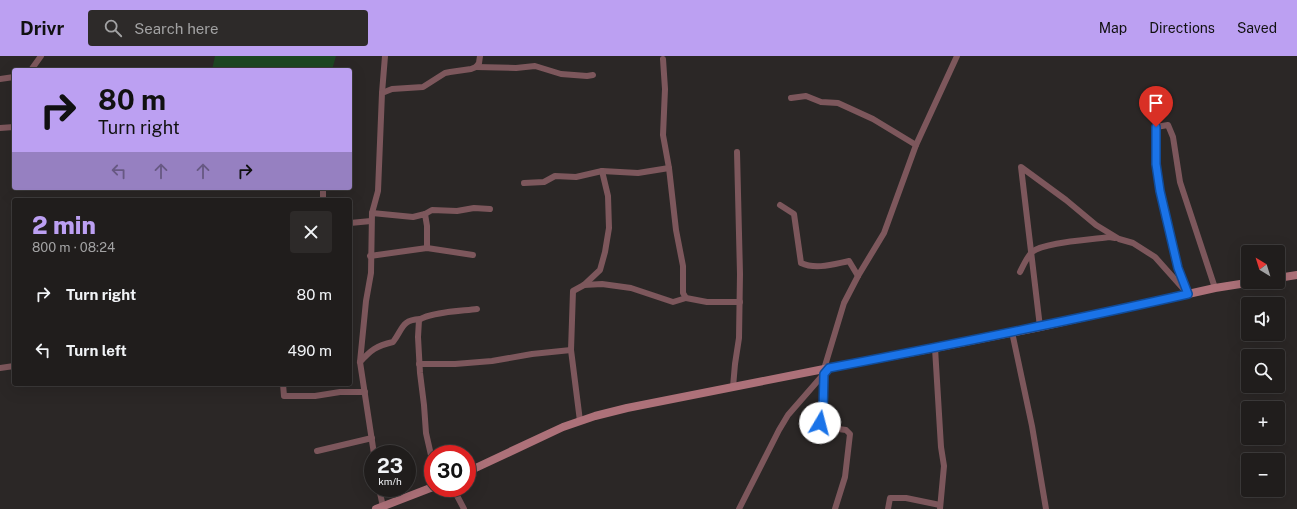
<!DOCTYPE html>
<html lang="en">
<head>
<meta charset="utf-8">
<style>
	:root { --surface:#201d1c; --page:#2d2a29; --text:#f1f3f6; --muted:#a2a2a3; --line:#3d3b3b; --accent:#bca0f2 }
	body { margin:0; font-family:"Public Sans",sans-serif; background:var(--page); color:var(--text); height:100vh; display:flex; flex-direction:column; font-size:15px; white-space:nowrap }
	* { box-sizing:border-box; margin:0 }
	p { font-size:13px; color:var(--muted) }
	.icon { flex:none; width:22px; height:22px; fill:none; stroke:currentColor; stroke-width:2; stroke-linecap:round; stroke-linejoin:round }
	.map { position:relative; flex:1; overflow:hidden }
	.sheet { position:absolute; left:12px; top:142px; width:340px; height:188px; display:flex; flex-direction:column; background:var(--surface); border-radius:4px; box-shadow:0 4px 16px #0002,0 0 0 1px var(--line) }
	.sheet>* { flex:none }
	.guide { position:absolute; left:12px; top:12px; width:340px; height:122px; border-radius:4px; box-shadow:0 4px 16px #0002,0 0 0 1px var(--line); background:#bca0f2; color:#111; overflow:hidden }
	.needle { width:26px; rotate:322deg }
	.controls { position:absolute; left:1241px; top:189px; display:grid; gap:8px }
	.controls a { display:grid; place-items:center; width:44px; height:44px; border-radius:4px; background:var(--surface); box-shadow:0 4px 16px #0002,0 0 0 1px var(--line); font-size:20px }
	.speed { position:absolute; left:364px; top:389px; display:flex; gap:8px; font-size:20px; font-weight:700; text-align:center }
	.speed>* { display:grid; place-content:center; width:52px; height:52px; border-radius:50%; background:var(--surface); box-shadow:0 4px 16px #0002,0 0 0 1px var(--line); line-height:1 }
	.speed small { font-size:10px; font-weight:400 }
	.speed .limit { border:6px solid #d22; background:#fff; color:#111 }
	.pin { position:absolute; display:grid; place-items:center; width:34px; height:34px; color:#fff; margin:-41px -17px; border-radius:50% 50% 50% 0; rotate:-45deg; box-shadow:0 0 4px #0007 }
	.pin .icon { rotate:45deg }
	.me { position:absolute; width:44px; margin:-22px; rotate:8deg; stroke-linejoin:round; filter:drop-shadow(0 0 3px #0008) }
	.turn { display:flex; align-items:center; gap:14px; height:84px; padding:0 20px; font-size:18px }
	.turn .icon { width:52px; height:52px; stroke-width:2.5 }
	.turn b { display:block; font-size:28px; line-height:34px }
	.lanes { display:flex; align-items:center; height:38px; padding:0 20px; background:#0003; justify-content:center; gap:20px; direction:ltr }
	.lanes .off { opacity:.35 }
	.round { display:grid; place-items:center; flex:none; width:42px; height:42px; border-radius:4px; background:var(--page) }
	.head { display:flex; align-items:center; justify-content:space-between; height:68px; padding:0 20px }
	h1 { font-size:24px; font-weight:800; line-height:30px; color:var(--accent) }
	ul { padding:0; list-style:none }
	li { display:flex; align-items:center; gap:12px; height:56px; padding:0 20px }
	li div { flex:1 }
	li b { display:block; font-size:15px }
	li em { font-style:normal }
	header { display:flex; align-items:center; gap:24px; box-sizing:border-box; height:56px; padding:0 20px; background:var(--accent); color:#111 }
	header strong { font-size:19px }
	nav { display:flex; gap:22px; margin-inline-start:auto; font-size:14px }
	.search { width:280px; height:36px; background:var(--page); display:flex; align-items:center; gap:10px; box-sizing:border-box; padding:0 14px; border-radius:4px; color:var(--muted); font-size:15px }
	.map>svg:first-child { display:block }
</style>
</head>
<body>
<header>
<strong>Drivr</strong>
<div class="search"><svg class="icon" aria-label="search" viewBox="0 0 24 24"><circle cx="10" cy="10" r="6"/><path d="M15 15l6 6"/></svg>Search here</div>
<nav><a>Map</a><a>Directions</a><a>Saved</a></nav>
</header>
<div class="map">
<svg width="1297" height="453" viewBox="0 0 1297 453">
	<rect width="100%" height="100%" fill="#2b2726"/>
	<!-- green -->
	<path fill="#1d4622" d="M215,0H336L332,14H212Z"/>
	<g fill="none" stroke-linecap="round" stroke-linejoin="round">
		<!-- minor -->
		<g stroke="#7d575c" stroke-width="6">
			<path d="M663,3L665,33L663,79L669,112L676,174L683,210V237L686,242L707,246H740"/>
			<path d="M476,11L516,12L535,10L561,18L587,20L593,19"/>
			<path d="M31,14L41,0"/>
			<path d="M0,23L14,21"/>
			<path d="M382,37L385,0"/>
			<path d="M791,42L806,40L821,46L838,47L873,63L916,89"/>
			<path d="M0,72L14,71"/>
			<path d="M524,127L544,126L555,120L576,121L602,115L638,117L669,112"/>
			<path d="M323,144V132"/>
			<path d="M780,149L794,158L801,207C816,214 834,208 849,205L858,220"/>
			<path d="M372,157L413,161L425,158L427,170V192"/>
			<path d="M425,158L432,154L457,155L474,152L490,153"/>
			<path d="M350,167L371,165"/>
			<path d="M370,200L427,192L473,199"/>
			<path d="M1020,216C1023,210 1027,201 1032,196C1044,186 1091,184 1109,181L1115,182"/>
			<path d="M584,229L602,228L631,232L673,246L686,242"/>
			<path d="M1040,271L1021,111L1066,144L1096,169L1119,183L1133,187L1155,201L1188,238L1181,221L1160,135L1156,108V71L1168,69L1173,81L1180,126L1215,232"/>
			<path d="M1012,276L1032,370L1046,453"/>
			<path d="M935,292L941,391L944,410L940,453"/>
			<path d="M360,306C371,294 376,290 393,286C403,273 401,264 420,263"/>
			<path d="M419,308H455L492,305L532,298L571,294"/>
			<path d="M0,312L14,310"/>
			<path d="M824,313L844,247L858,220L884,177L916,89L957,0"/>
			<path d="M824,318L823,356L821,367L824,371L846,374L850,378L845,421L835,453"/>
			<path d="M283,328L284,340H315L340,336H365"/>
			<path d="M733,331L735,308L739,282L740,218L737,96"/>
			<path d="M580,365L571,294L573,235L584,229L600,214L605,196L609,172L608,140L602,115"/>
			<path d="M317,395L372,382"/>
			<path d="M374,398L360,306L366,245L371,217L372,157L378,135L382,37L392,33L423,31L445,17L450,16L471,13L476,11L479,7L480,0"/>
			<path d="M433,408L426,377L424,349L420,317L418,281L419,264C430,256 463,255 477,253"/>
			<path d="M379,432L383,451"/>
			<path d="M453,432L464,453"/>
			<path d="M739,453L779,374L788,359L829,312"/>
			<path d="M888,453L890,442H906L940,449"/>
		</g>
		<!-- secondary -->
		<g stroke="#ad7179" stroke-width="8">
			<path d="M1278,222L1297,219"/>
			<path d="M467,416L563,371L595,360L627,352L829,312L935,292L1040,271L1215,232L1253,226"/>
			<path d="M376,453L433,431"/>
		</g>
	</g>
	<g fill="none" stroke-linecap="round" stroke-linejoin="round">
		<!-- route casing -->
		<g stroke="#114b97" stroke-width="10">
			<path id="route" d="M820,367L823,356L824,318L829,312C949,289 1069,265 1188,238L1178,212L1160,135L1156,108V71"/>
		</g>
		<!-- route -->
		<use href="#route" stroke="#1a73e8" stroke-width="7"/>
	</g>
</svg>
<div class="controls">
<a><svg class="needle" viewBox="-14 -14 28 28"><path d="M0-13l5 13h-10z" fill="#e53935"/><path d="M0 13l5-13h-10z" fill="#a2a2a3"/></svg></a>
<a><svg class="icon" aria-label="sound" viewBox="0 0 24 24"><path d="M4 9h4l5-4v14l-5-4H4zM17 9q2 3 0 6"/></svg></a>
<a><svg class="icon" aria-label="search" viewBox="0 0 24 24"><circle cx="10" cy="10" r="6"/><path d="M15 15l6 6"/></svg></a>
<a>+</a>
<a>−</a>
</div>
<div class="speed"><div>23<small>km/h</small></div><div class="limit">30</div></div>
<div class="pin" style="left:1156px;top:71px;background:#d93025"><svg class="icon" aria-label="arrive" viewBox="0 0 24 24"><path d="M6 21V4h12l-3 4 3 4H6"/></svg></div>
<svg class="me" style="left:820px;top:367px" viewBox="-20 -20 40 40"><circle r="19" fill="#fff"/><path d="M0-13L10 11 0 6-10 11z" fill="#1a73e8"/></svg>
<div class="guide">
<div class="turn"><svg class="icon" aria-label="right" viewBox="0 0 24 24"><path d="M7 20v-9h11M14 6l5 5-5 5"/></svg><div><b>80 m</b>Turn right</div></div>
<div class="lanes"><svg class="icon off" aria-label="left" viewBox="0 0 24 24"><path d="M17 20v-9H6M10 6l-5 5 5 5"/></svg><svg class="icon off" aria-label="ahead" viewBox="0 0 24 24"><path d="M12 20V5M6 11l6-6 6 6"/></svg><svg class="icon off" aria-label="ahead" viewBox="0 0 24 24"><path d="M12 20V5M6 11l6-6 6 6"/></svg><svg class="icon" aria-label="right" viewBox="0 0 24 24"><path d="M7 20v-9h11M14 6l5 5-5 5"/></svg></div>
</div>
<section class="sheet">
<div class="head"><div><h1>2 min</h1><p>800 m · 08:24</p></div><a class="round"><svg class="icon" aria-label="close" viewBox="0 0 24 24"><path d="M6 6l12 12M18 6L6 18"/></svg></a></div>
<ul>
<li><svg class="icon" aria-label="right" viewBox="0 0 24 24"><path d="M7 20v-9h11M14 6l5 5-5 5"/></svg><div><b>Turn right</b></div><em>80 m</em></li>
<li><svg class="icon" aria-label="left" viewBox="0 0 24 24"><path d="M17 20v-9H6M10 6l-5 5 5 5"/></svg><div><b>Turn left</b></div><em>490 m</em></li>
</ul>
</section>
</div>
</body>
</html>
